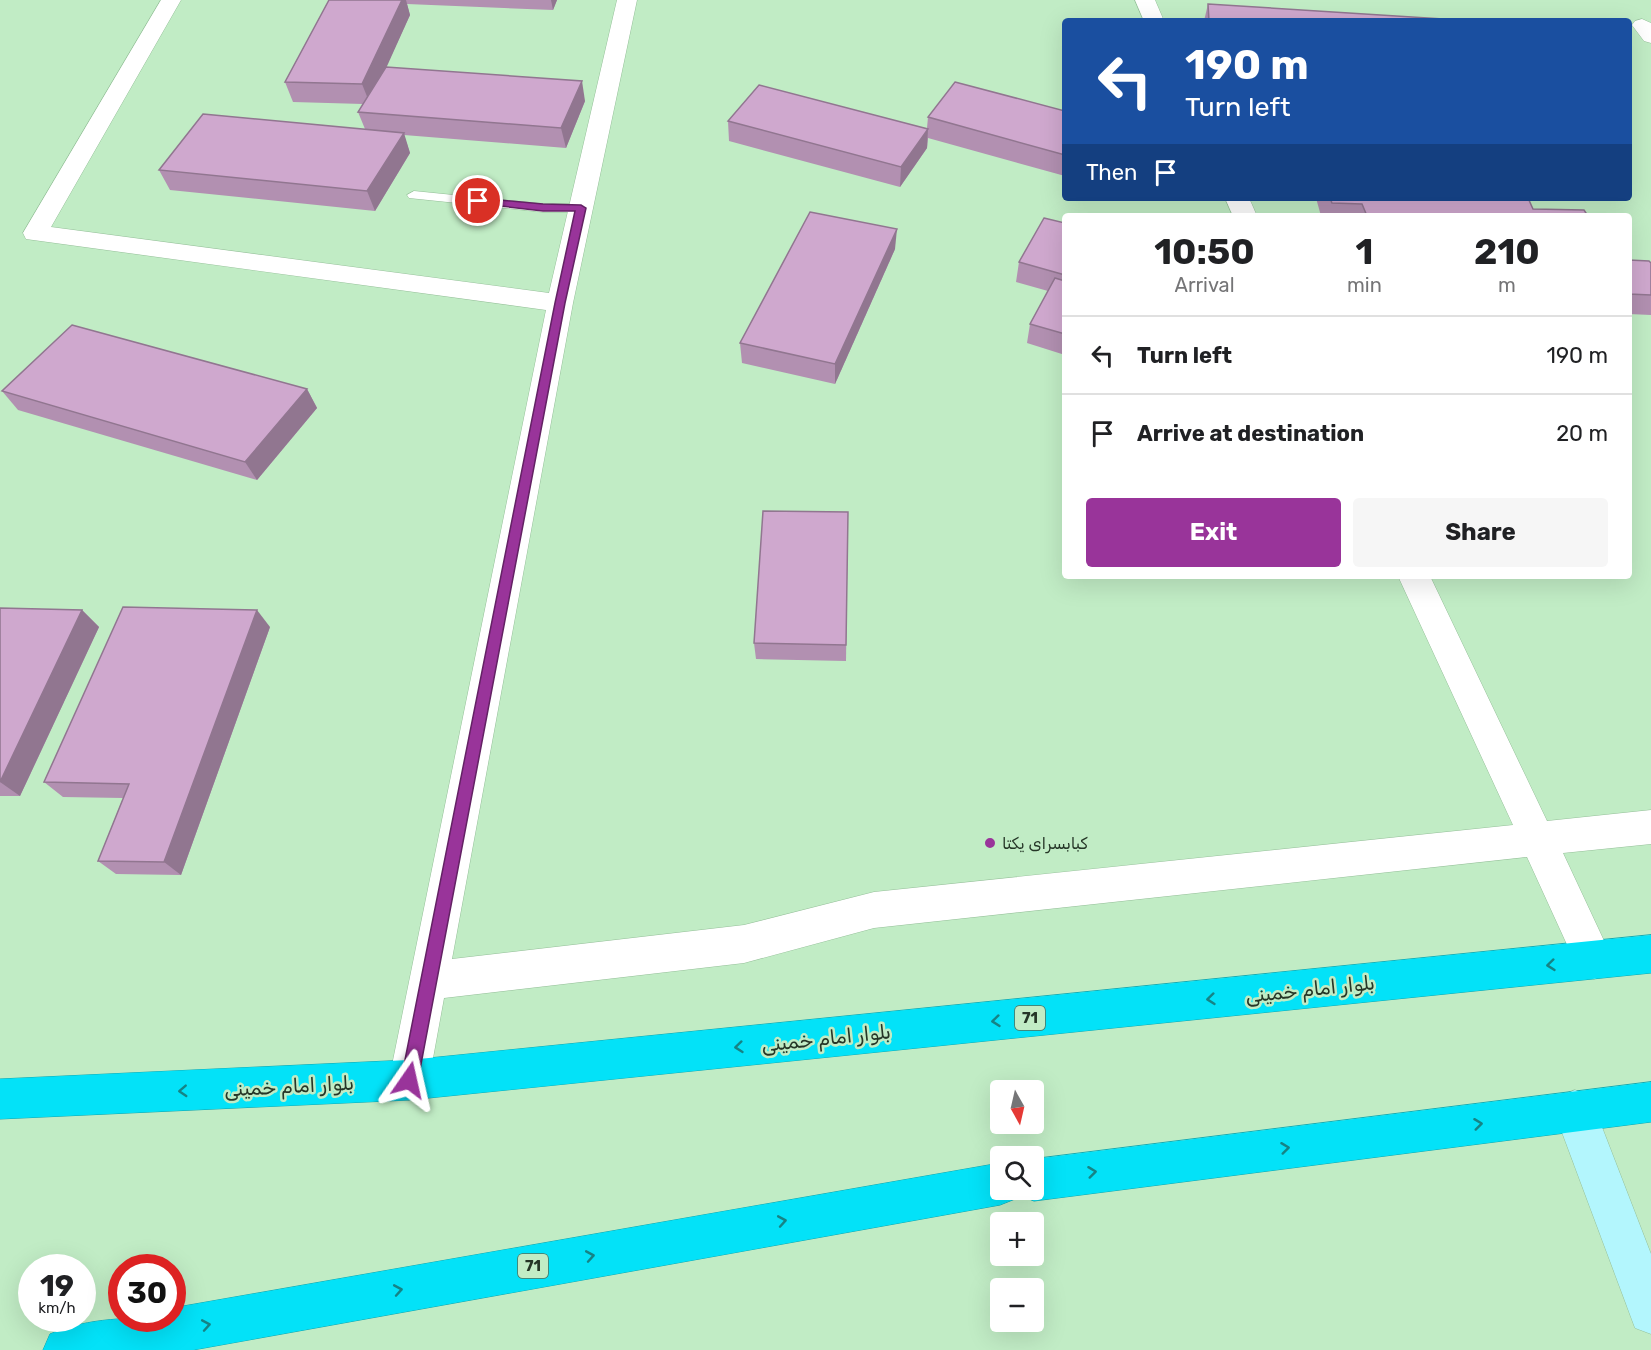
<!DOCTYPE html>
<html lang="en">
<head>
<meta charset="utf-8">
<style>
	:root { --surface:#fff; --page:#f6f6f6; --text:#202124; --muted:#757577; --line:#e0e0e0; --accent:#99349a }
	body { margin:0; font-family:Rubik,"Noto Sans Arabic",sans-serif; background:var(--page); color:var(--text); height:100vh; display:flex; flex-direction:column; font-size:22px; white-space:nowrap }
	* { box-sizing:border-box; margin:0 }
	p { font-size:20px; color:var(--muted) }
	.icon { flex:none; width:33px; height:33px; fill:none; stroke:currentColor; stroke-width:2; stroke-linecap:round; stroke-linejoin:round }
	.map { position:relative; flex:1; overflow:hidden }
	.panel { position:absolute; left:1062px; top:213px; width:570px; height:366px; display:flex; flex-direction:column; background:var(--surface); border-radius:6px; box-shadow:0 6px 24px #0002 }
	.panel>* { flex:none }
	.hud { position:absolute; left:1062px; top:18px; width:570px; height:183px; border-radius:6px; box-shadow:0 6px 24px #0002; background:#1a4fa0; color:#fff; overflow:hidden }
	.needle { width:39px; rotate:172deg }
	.buttons { position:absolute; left:990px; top:1080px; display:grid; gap:12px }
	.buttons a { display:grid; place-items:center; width:54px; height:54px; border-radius:6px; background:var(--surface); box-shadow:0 6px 24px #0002; font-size:30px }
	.speed { position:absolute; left:18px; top:1254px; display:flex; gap:12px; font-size:30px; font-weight:700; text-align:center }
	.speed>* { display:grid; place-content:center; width:78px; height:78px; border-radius:50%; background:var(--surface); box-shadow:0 6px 24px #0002; line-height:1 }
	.speed small { font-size:15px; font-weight:400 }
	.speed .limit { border:9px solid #d22; background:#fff; color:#111 }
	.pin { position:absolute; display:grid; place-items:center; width:51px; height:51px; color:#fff; margin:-26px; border:3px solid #fff; border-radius:50%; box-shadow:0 2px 6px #0007 }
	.me { position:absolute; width:66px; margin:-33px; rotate:11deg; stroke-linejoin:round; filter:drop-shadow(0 0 4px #0008) }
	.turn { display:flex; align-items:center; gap:21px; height:126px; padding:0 24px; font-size:27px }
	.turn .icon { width:78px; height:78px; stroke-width:2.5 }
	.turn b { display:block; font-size:42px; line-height:51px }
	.then { display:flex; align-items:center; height:57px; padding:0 24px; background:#0003; gap:12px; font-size:22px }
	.eta { display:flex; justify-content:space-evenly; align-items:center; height:102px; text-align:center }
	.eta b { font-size:36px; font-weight:700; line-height:42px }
	.button { display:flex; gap:12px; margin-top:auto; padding:12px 24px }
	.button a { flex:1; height:69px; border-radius:6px; background:var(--accent); color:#fff; font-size:24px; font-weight:700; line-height:69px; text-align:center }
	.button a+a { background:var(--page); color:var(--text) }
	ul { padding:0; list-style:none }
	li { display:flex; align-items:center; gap:18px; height:78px; padding:0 24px; border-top:2px solid var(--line) }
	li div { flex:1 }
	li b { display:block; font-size:22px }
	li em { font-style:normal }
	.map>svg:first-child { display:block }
</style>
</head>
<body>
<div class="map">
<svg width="1651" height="1350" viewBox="0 0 1651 1350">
	<rect width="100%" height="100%" fill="#c1ecc5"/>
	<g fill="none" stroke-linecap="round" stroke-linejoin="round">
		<!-- lane casing -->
		<g stroke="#95bf99" stroke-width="1">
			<path id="lane" d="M414,191L543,204H581L588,208L581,212H543L409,198L407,195Z"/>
		</g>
		<!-- street casing -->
		<g stroke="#95bf99" stroke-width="1">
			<g id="street">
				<path d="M161,0H181L51,227L549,293L617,0H637L573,303L452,959L744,925L874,892L1513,825L1398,576H1430L1547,821L1651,810V844L1563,853L1613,960L1608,973L1594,979L1580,973L1527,857L874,928L744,963L444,998L429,1080L423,1094L409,1100L395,1094L389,1080L546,310L26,239L23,233Z"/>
				<path d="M1135,0H1155L1164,21H1144Z"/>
				<path d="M1642,19L1651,23V43L1644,41L1632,25L1635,21Z"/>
				<path d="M1225,198H1249L1257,216H1233Z"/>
			</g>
		</g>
		<!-- secondary casing -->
		<g stroke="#95bf99" stroke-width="1">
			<path id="secondary" d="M1575,1090L1590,1096L1651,1254V1334L1635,1328L1554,1111L1560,1096Z"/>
		</g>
		<!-- highway casing -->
		<g stroke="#0fa6af" stroke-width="1">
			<g id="highway">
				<path d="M1651,935V973L409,1100L0,1119V1079L409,1060Z"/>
				<path d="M1651,1082V1122L1034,1201L1019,1195L1018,1192L1015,1199L1000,1205L193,1350H43L50,1334C90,1317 130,1318 172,1318V1308L1000,1163V1190H1034V1159Z"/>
			</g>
		</g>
		<!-- lane -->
		<use href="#lane" fill="#fff" fill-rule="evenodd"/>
		<!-- street -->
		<use href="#street" fill="#fff" fill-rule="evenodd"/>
		<!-- secondary -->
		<use href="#secondary" fill="#b3f6fd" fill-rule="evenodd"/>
		<!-- highway -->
		<use href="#highway" fill="#03e2f8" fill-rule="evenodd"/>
	</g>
	<!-- wall -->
	<g fill="#b290b1">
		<path d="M329,0H557L553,10L407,4L410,15L386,67L585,101L566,148L404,135L410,153L375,211L170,190L159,170L365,129L358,112L363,104L293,102L285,82Z"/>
		<path d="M1208,4L1475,21H1204Z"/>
		<path d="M1065,111V176L928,138L927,148L900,187L729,141L728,121L927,128L928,117Z"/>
		<path d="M1316,198H1528L1533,209L1588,216H1321Z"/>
		<path d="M1065,223V355L1027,343L1030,324L1048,291L1016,282L1019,262Z"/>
		<path d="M895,249L835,384L742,363L740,343Z"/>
		<path d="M1629,260L1651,263V315L1629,314Z"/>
		<path d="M307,389L317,408L257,480L18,410L2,391Z"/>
		<path d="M848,512L846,661L756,659L754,643Z"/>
		<path d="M0,608L82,610L99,627L20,796H0Z"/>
		<path d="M270,627L181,875L116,874L98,861L123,798L63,797L44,782Z"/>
	</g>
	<!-- shaded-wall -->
	<g fill="#917690">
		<path d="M402,0H406L410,15L370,104L362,84Z"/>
		<path d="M551,0H557L553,10Z"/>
		<path d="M582,81L585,101L566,148L561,128Z"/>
		<path d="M928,129L927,148L900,187L901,167Z"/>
		<path d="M404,133L410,153L375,211L367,191Z"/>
		<path d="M897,229L895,249L835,384V364Z"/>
		<path d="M307,389L317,408L257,480L245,462Z"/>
		<path d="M82,610L99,627L20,796L0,782Z"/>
		<path d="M257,610L270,627L181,875L164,862Z"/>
	</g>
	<!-- building -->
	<g fill="#cfa8ce" stroke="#917690" stroke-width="1.5">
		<path d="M329,0H402L362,84L285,82Z"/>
		<path d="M1208,4L1475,21H1209Z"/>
		<path d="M386,67L582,81L561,128L358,112Z"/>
		<path d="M955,82L1065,111V155L928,117Z"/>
		<path d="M759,85L928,129L901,167L728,121Z"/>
		<path d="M203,114L404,133L367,191L159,170Z"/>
		<path d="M1330,198H1528L1533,209L1584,210L1588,216H1367L1362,204L1332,203Z"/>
		<path d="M810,212L897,229L835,364L740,343Z"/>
		<path d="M1044,218L1065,223V275L1019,262Z"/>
		<path d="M1629,260L1649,261L1651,263V295L1629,294Z"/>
		<path d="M1055,278L1065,281V334L1030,324Z"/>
		<path d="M72,325L307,389L245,462L2,391Z"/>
		<path d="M763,511L848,512L846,645L754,643Z"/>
		<path d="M123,607L257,610L164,862L98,861L129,784L44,782Z"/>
		<path d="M0,608L82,610L0,782Z"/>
	</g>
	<!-- one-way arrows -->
	<defs><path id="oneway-chevron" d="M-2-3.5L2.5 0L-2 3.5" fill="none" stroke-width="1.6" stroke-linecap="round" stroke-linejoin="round" transform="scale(1.5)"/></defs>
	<g stroke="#168385">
		<use href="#oneway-chevron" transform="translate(1551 965) rotate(174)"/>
		<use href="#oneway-chevron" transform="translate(1211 999) rotate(174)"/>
		<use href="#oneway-chevron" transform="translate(996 1021) rotate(174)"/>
		<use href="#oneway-chevron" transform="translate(739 1047) rotate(174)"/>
		<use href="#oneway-chevron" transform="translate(183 1091) rotate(177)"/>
		<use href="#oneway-chevron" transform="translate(1478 1124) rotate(-7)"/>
		<use href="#oneway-chevron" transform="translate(1285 1148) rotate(-7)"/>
		<use href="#oneway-chevron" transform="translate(1092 1172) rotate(-7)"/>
		<use href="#oneway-chevron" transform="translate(782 1221) rotate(-10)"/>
		<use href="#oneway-chevron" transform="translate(590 1256) rotate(-10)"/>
		<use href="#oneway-chevron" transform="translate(398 1290) rotate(-10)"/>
		<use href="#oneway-chevron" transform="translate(206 1325) rotate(-10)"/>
	</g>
	<!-- route -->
	<path fill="#99349a" stroke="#632264" stroke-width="1.5" d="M478,198L543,204L581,205L586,208L565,303L418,1080L415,1086L409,1089L403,1086L401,1080L555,303L575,211H543L475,203L474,201Z"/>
	<!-- markers -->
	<circle fill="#99349a" stroke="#c1ecc5" stroke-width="2" cx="990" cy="843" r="6"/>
	<g text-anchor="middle" stroke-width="5" stroke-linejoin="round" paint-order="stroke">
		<!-- shield labels -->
		<g fill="#c1ecc5" stroke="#546d56" stroke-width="1.5">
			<rect x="1015" y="1006" width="30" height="24" rx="4.5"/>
			<rect x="518" y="1254" width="30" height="24" rx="4.5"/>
		</g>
		<g font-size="15" font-weight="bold" fill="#253627">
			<text x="1030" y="1023">71</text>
			<text x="533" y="1271">71</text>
		</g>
		<!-- poi labels -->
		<g font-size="16" fill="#253627" stroke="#c1ecc5" text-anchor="start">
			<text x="1002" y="849">کبابسرای یکتا</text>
		</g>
		<!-- near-street labels -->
		<g font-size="20" fill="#253627" stroke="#c1ecc5">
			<text transform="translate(1310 989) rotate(-6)" y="7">بلوار امام خمینی</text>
			<text transform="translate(826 1038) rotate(-6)" y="7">بلوار امام خمینی</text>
			<text transform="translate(289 1086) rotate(-3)" y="7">بلوار امام خمینی</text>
		</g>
	</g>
</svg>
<div class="buttons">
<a><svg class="needle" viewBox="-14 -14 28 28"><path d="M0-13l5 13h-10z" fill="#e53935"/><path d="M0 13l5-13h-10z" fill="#757577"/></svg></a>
<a><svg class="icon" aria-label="search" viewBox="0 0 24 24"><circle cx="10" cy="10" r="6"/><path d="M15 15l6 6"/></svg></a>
<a>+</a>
<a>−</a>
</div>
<div class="speed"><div>19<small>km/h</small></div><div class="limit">30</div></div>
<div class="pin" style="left:478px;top:201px;background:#d93025"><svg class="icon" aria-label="arrive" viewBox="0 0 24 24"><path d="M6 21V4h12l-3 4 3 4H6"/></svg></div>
<svg class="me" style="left:409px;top:1080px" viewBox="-20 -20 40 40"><path d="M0-17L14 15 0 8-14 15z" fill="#99349a" stroke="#fff" stroke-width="4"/></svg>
<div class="hud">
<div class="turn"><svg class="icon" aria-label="left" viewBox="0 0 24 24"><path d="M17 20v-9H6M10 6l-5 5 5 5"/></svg><div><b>190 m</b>Turn left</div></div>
<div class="then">Then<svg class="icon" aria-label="arrive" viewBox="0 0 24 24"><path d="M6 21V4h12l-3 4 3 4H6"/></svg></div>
</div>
<section class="panel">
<div class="eta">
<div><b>10:50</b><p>Arrival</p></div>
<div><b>1</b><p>min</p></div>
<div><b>210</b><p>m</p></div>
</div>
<ul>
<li><svg class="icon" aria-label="left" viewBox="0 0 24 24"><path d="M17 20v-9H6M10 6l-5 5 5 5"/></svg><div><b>Turn left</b></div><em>190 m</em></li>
<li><svg class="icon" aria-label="arrive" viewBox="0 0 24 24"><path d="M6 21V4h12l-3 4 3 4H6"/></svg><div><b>Arrive at destination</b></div><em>20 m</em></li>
</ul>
<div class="button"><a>Exit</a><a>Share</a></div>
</section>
</div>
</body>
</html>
